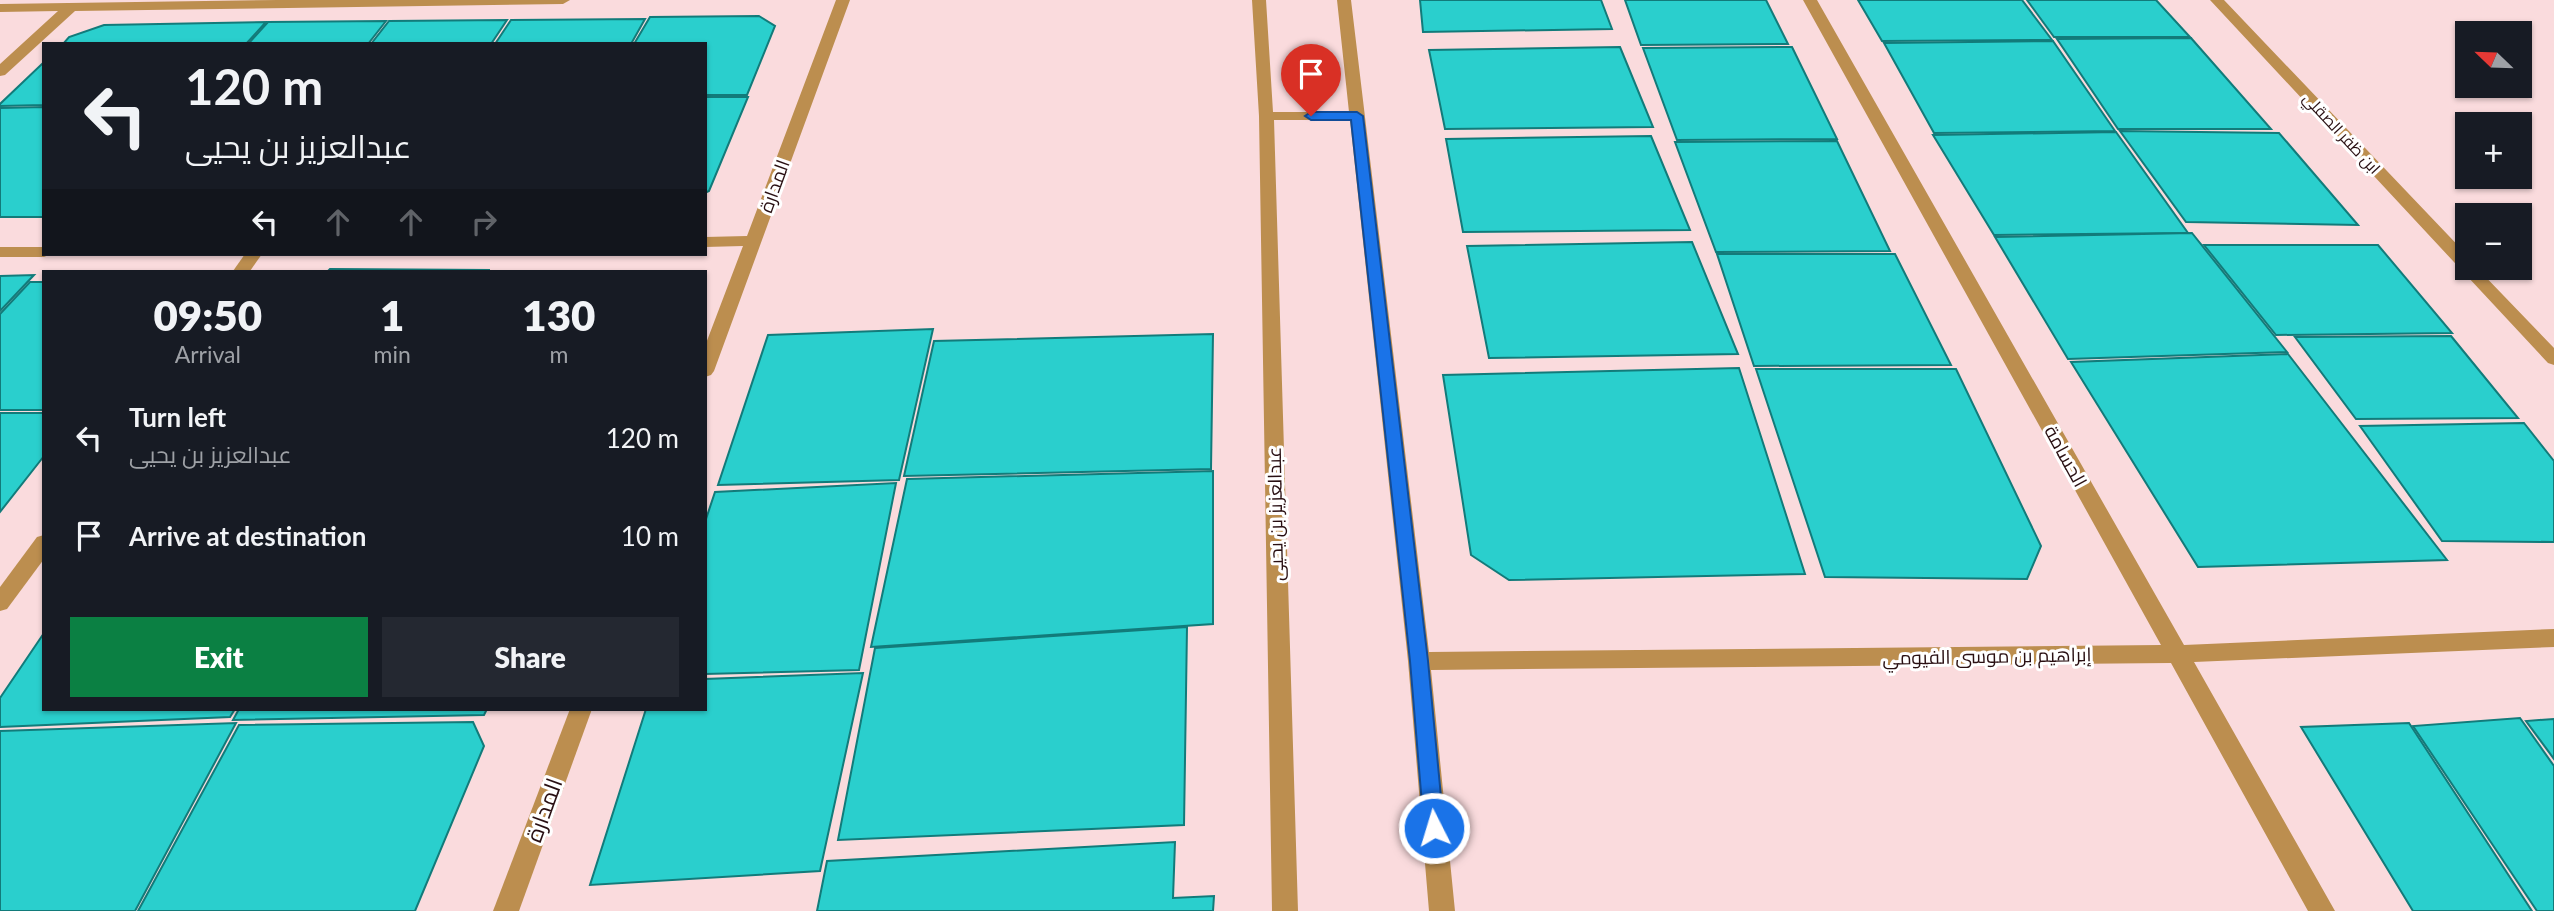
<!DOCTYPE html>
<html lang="en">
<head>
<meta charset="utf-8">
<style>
	:root { --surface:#171b24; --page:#242831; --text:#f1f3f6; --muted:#9ea1a6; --accent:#0b8043 }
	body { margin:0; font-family:Lato,Cairo,sans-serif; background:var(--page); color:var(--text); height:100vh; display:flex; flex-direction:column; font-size:26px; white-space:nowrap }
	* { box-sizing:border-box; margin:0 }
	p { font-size:23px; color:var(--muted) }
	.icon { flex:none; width:38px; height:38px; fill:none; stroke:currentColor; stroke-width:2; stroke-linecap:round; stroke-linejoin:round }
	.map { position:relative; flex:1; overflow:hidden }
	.panel { position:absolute; left:42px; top:270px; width:665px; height:441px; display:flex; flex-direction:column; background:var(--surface); border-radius:0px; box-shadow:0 2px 5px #0004 }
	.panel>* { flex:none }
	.guide { position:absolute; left:42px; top:42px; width:665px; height:214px; border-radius:0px; box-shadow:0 2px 5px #0004; background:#171b24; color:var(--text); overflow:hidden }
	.needle { width:46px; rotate:293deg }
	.buttons { position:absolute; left:2455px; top:21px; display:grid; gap:14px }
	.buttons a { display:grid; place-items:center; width:77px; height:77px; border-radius:0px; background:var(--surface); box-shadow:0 2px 5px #0004; font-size:35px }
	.pin { position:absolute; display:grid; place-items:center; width:60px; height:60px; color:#fff; margin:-72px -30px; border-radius:50% 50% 50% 0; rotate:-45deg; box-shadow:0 0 7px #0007 }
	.pin .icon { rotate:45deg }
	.me { position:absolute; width:77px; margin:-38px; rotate:355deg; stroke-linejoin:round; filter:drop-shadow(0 0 5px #0008) }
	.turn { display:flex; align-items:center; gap:24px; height:147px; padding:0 28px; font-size:32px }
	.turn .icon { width:91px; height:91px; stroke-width:2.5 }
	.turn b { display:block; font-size:49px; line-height:60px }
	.lanes { display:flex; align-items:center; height:66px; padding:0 28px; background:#0003; justify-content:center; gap:35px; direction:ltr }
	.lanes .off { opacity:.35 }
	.eta { display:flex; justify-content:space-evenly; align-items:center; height:119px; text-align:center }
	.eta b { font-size:42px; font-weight:800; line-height:49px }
	.cta { display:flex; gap:14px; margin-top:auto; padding:14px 28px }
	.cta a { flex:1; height:80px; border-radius:0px; background:var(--accent); color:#fff; font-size:28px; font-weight:800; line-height:80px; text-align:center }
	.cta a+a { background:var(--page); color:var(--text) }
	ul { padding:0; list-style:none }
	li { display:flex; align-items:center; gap:21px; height:98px; padding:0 28px }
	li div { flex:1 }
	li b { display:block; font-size:26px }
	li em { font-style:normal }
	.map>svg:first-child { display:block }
</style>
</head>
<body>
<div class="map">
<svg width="2554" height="911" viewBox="0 0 2554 911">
	<rect width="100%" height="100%" fill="#fadbdd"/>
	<!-- building -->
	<g fill="#2acfcd" stroke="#127b7a" stroke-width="2">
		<path d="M1420,0H1601L1612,29L1423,32Z"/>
		<path d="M1625,0H1766L1788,44L1641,45Z"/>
		<path d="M1858,0H2022L2052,40L1882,41Z"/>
		<path d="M2027,0H2156L2190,37H2054Z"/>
		<path d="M759,16L775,26L747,95H705V44H634L650,17Z"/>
		<path d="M645,19L631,44H495L511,20Z"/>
		<path d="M507,20L491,44H371L389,21Z"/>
		<path d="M386,21L368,44H248L268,22Z"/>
		<path d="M266,22L246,44H63L69,37L104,25Z"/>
		<path d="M2191,38L2271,129H2118L2057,39Z"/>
		<path d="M2053,41L2115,131L1934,133L1884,43Z"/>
		<path d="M1620,47L1653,127L1445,129L1429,50Z"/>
		<path d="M1792,47L1837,139L1677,140L1643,48Z"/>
		<path d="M44,62V105L0,106V104Z"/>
		<path d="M705,97H748L709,191L705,193Z"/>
		<path d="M44,107V217H0V108Z"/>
		<path d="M2120,131L2279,133L2358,225L2186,222Z"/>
		<path d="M2116,132L2188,233L1994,235L1933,135Z"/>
		<path d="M1651,136L1690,230L1463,232L1446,139Z"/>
		<path d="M1837,141L1890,251L1716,252L1675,142Z"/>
		<path d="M2192,233L2287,352L2068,359L1995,237Z"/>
		<path d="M1692,242L1738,354L1489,358L1467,246Z"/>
		<path d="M2204,245H2378L2452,333L2276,335Z"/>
		<path d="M1717,254H1895L1951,365L1754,366Z"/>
		<path d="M330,269L490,270L328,271Z"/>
		<path d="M34,275L0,311V276Z"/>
		<path d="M30,282H44V410H0V314Z"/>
		<path d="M933,329L899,480L718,485L768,335Z"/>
		<path d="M1213,334L1211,469L904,476L934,341Z"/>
		<path d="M2451,336L2518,418L2356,419L2295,337Z"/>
		<path d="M2288,354L2447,560L2198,567L2071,362Z"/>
		<path d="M1739,368L1805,574L1509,580L1471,555L1443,375Z"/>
		<path d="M1756,369H1956L2041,546L2027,579L1825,577Z"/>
		<path d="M0,413H44V456L0,512Z"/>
		<path d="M2524,423L2554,461V542L2442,541L2360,426Z"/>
		<path d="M1213,471V624L871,647L907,479Z"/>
		<path d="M896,483L859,670L705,674V522L715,492Z"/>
		<path d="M1187,627L1184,825L838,840L875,648Z"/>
		<path d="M44,633V709H235L230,717L0,727V698Z"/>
		<path d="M863,673L820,871L590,885L646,709H705V679Z"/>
		<path d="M239,709H487L484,715L233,720Z"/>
		<path d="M2520,718L2554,766V911H2537L2413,726Z"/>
		<path d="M2554,719V759L2526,721Z"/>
		<path d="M473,722L484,746L415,911H138L239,725Z"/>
		<path d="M236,723L135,911H0V731Z"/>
		<path d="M2409,723L2532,911H2413L2301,727Z"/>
		<path d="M1175,842L1173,898L1214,896L1213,911H817L827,861Z"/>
	</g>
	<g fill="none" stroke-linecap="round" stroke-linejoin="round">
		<!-- minor -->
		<g fill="#bc8e4f" fill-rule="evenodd">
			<path d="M278,0H570L563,4L75,11L5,75L0,76V64L58,11L0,12V4Z"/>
			<path d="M836,0H850L714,371L711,375L705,377V346L743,246L705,247V237L747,236Z"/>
			<path d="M1252,0H1266L1273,112H1349L1337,0H1351L1429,652L2161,645L1803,0H1817L2184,645L2554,629V647L2194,662L2335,911H2308L2171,663L1431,670L1455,911H1429L1408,661L1350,120H1274L1298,911H1272L1259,116Z"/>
			<path d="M2210,0H2224L2468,256V268H2477L2554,348V365L2548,363Z"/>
			<path d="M0,247H44V254H51L44,257H0Z"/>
			<path d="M245,254H262L250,271H233Z"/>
			<path d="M44,535V559L7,609L0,611V587L37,537Z"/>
			<path d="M570,709H592L519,911H493Z"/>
		</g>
	</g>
	<!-- route -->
	<path fill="#1a73e8" stroke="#114b97" stroke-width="2" d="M1357,112L1363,116L1428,661L1444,828L1441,834L1434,837L1427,834L1424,828L1410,661L1351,120H1311L1305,116L1311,112Z"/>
	<g text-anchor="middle" stroke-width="6" stroke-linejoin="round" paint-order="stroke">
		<!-- far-street labels -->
		<g font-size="16" fill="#290f12" stroke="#fff">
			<text transform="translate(2342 133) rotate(47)" y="6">ابن ظفر الصقلي</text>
		</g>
		<!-- street labels -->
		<g font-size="19" fill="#290f12" stroke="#fff">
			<text transform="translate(774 186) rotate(-70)" y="7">المدارة</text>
			<text transform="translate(2066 456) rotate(61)" y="7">الحسامة</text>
			<text transform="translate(1275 514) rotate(-91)" y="7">عبدالعزيز بن يحيى</text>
			<text transform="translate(1987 656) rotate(-1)" y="7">إبراهيم بن موسى الفيومي</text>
		</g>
		<!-- near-street labels -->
		<g font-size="23" fill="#290f12" stroke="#fff">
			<text transform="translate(544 810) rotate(-70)" y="8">المدارة</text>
		</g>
	</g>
</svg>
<div class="buttons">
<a><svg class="needle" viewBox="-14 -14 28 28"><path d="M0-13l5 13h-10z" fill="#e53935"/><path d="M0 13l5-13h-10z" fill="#9ea1a6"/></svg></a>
<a>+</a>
<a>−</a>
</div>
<div class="pin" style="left:1311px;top:116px;background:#d93025"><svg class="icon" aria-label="arrive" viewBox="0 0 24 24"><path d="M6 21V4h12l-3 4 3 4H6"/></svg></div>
<svg class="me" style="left:1434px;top:828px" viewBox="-20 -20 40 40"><circle r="17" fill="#1a73e8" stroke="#fff" stroke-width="3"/><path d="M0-11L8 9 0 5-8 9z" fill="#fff"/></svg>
<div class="guide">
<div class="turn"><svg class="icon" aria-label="left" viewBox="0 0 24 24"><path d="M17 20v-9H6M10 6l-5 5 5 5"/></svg><div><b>120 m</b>عبدالعزيز بن يحيى</div></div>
<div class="lanes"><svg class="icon" aria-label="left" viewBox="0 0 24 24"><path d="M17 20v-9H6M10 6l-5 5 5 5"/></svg><svg class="icon off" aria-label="ahead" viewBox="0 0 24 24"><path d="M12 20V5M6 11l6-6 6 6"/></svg><svg class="icon off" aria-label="ahead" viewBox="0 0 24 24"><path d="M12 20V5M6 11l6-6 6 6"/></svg><svg class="icon off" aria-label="right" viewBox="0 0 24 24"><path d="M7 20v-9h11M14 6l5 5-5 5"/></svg></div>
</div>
<section class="panel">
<div class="eta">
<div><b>09:50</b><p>Arrival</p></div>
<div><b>1</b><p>min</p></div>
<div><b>130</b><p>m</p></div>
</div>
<ul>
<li><svg class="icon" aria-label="left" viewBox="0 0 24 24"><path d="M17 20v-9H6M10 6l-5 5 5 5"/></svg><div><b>Turn left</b><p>عبدالعزيز بن يحيى</p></div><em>120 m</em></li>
<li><svg class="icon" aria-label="arrive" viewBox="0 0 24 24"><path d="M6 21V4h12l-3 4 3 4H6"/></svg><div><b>Arrive at destination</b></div><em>10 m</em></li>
</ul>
<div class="cta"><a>Exit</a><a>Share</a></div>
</section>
</div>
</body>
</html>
